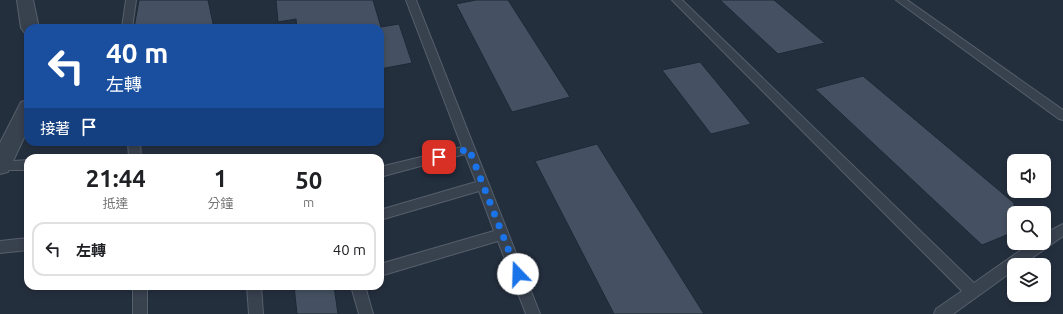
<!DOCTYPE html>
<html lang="zh-TW">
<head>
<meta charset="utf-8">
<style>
	:root { --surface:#fff; --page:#f6f6f6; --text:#202124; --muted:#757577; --line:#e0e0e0 }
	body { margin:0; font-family:Ubuntu,"Noto Sans TC",sans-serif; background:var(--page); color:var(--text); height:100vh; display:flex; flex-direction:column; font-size:15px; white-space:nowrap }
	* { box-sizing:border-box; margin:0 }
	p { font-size:13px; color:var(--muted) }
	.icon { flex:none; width:22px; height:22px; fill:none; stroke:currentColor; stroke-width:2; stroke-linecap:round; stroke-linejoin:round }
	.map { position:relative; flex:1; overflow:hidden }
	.sheet { position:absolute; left:24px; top:154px; width:360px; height:136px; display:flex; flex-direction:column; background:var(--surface); border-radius:12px; box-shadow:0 2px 6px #0003 }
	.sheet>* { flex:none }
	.banner { position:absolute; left:24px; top:24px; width:360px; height:122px; border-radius:12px; box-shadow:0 2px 6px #0003; background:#1a4fa0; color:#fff; overflow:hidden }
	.tools { position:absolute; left:1007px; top:154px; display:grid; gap:8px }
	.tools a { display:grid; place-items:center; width:44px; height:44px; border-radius:8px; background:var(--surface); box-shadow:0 2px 6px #0003; font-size:20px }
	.pin { position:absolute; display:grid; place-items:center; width:34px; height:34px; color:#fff; margin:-17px; border-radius:8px; box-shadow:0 2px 6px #0006 }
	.me { position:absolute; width:44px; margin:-22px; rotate:339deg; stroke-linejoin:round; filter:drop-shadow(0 0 3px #0008) }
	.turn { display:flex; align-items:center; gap:14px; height:84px; padding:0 16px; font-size:18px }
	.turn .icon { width:52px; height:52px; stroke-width:2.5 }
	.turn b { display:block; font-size:28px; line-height:34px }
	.then { display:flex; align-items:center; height:38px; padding:0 16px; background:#0003; gap:8px; font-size:15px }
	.eta { display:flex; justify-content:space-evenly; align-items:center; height:68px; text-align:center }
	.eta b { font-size:24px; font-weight:600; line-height:28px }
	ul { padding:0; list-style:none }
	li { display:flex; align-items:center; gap:12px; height:54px; margin:0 8px 6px; padding:0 8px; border:2px solid var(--line); border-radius:12px }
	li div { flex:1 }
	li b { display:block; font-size:15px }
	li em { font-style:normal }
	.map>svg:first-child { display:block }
</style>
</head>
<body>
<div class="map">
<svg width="1063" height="314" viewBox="0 0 1063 314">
	<rect width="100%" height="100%" fill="#242f3e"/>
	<!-- building -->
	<g fill="#455162" stroke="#1f2835">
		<path d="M139,0H208L214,28H134Z"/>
		<path d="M276,0H373L381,27L399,24L412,63L380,69V28H297L296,19L278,22Z"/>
		<path d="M476,0H508L570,97L512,112L456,4Z"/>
		<path d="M720,0H774L825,43L778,54Z"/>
		<path d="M700,62L751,124L711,134L662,70Z"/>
		<path d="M863,76L1014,203V232L982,245L815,89Z"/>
		<path d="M597,144L704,314H614L535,161Z"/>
		<path d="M294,286H334L338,314H297Z"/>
	</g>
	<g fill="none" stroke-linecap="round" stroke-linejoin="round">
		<!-- lane casing -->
		<g stroke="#565f6c" stroke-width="2">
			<g id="lane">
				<path d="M126,0H136L132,28H122Z"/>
				<path d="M406,0H416L540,314H526L498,241L380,276V264L494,231L479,191L380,220V210L476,182L465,154L380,177V167L462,147Z"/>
				<path d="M672,0H682L974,283L1031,243H1044V234L1063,224V236L1022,265H1014V270L953,314H934L936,309L962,291Z"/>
				<path d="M896,0H907L1063,110V120L1059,119Z"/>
				<path d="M128,142H140L141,158H129Z"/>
				<path d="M28,160V170H0V162Z"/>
				<path d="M28,238V250L0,253V241Z"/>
				<rect x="133" y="286" width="14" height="28"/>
				<path d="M247,286H261L263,314H249Z"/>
				<path d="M351,286H365L373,314H359Z"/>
			</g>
		</g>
		<!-- street casing -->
		<g stroke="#565f6c" stroke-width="2">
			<g id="street">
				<path d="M17,0H33L39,28H28V33L24,32L21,28Z"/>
				<path d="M28,100V129L8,172L0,174V143L21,102Z"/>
			</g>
		</g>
		<!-- lane -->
		<use href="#lane" fill="#38414e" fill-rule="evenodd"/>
		<!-- street -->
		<use href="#street" fill="#38414e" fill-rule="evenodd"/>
	</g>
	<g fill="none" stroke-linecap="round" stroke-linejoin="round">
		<!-- route -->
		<path stroke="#1a73e8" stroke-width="7" stroke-dasharray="0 12.6" d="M439,157L469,149L518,274"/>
	</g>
</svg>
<div class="tools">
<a><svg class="icon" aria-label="sound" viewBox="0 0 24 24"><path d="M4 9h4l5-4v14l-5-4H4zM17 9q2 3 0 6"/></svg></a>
<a><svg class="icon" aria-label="search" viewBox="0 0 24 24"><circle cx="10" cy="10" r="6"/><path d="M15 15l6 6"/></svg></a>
<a><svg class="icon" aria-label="layers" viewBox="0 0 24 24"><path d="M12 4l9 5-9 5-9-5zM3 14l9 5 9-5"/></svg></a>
</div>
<div class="pin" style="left:439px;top:157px;background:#d93025"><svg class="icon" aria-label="arrive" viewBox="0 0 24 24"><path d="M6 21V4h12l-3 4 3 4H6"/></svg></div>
<svg class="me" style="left:518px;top:274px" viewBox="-20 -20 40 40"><circle r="19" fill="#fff"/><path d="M0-13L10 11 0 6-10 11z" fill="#1a73e8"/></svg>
<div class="banner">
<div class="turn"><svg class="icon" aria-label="left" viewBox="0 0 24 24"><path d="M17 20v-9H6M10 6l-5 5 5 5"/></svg><div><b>40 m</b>左轉</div></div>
<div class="then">接著<svg class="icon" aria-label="arrive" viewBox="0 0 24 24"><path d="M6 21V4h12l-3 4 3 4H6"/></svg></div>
</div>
<section class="sheet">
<div class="eta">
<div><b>21:44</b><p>抵達</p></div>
<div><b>1</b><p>分鐘</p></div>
<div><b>50</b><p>m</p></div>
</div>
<ul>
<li><svg class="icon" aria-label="left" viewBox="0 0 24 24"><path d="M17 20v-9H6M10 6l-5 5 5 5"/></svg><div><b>左轉</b></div><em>40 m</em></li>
</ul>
</section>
</div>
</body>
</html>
